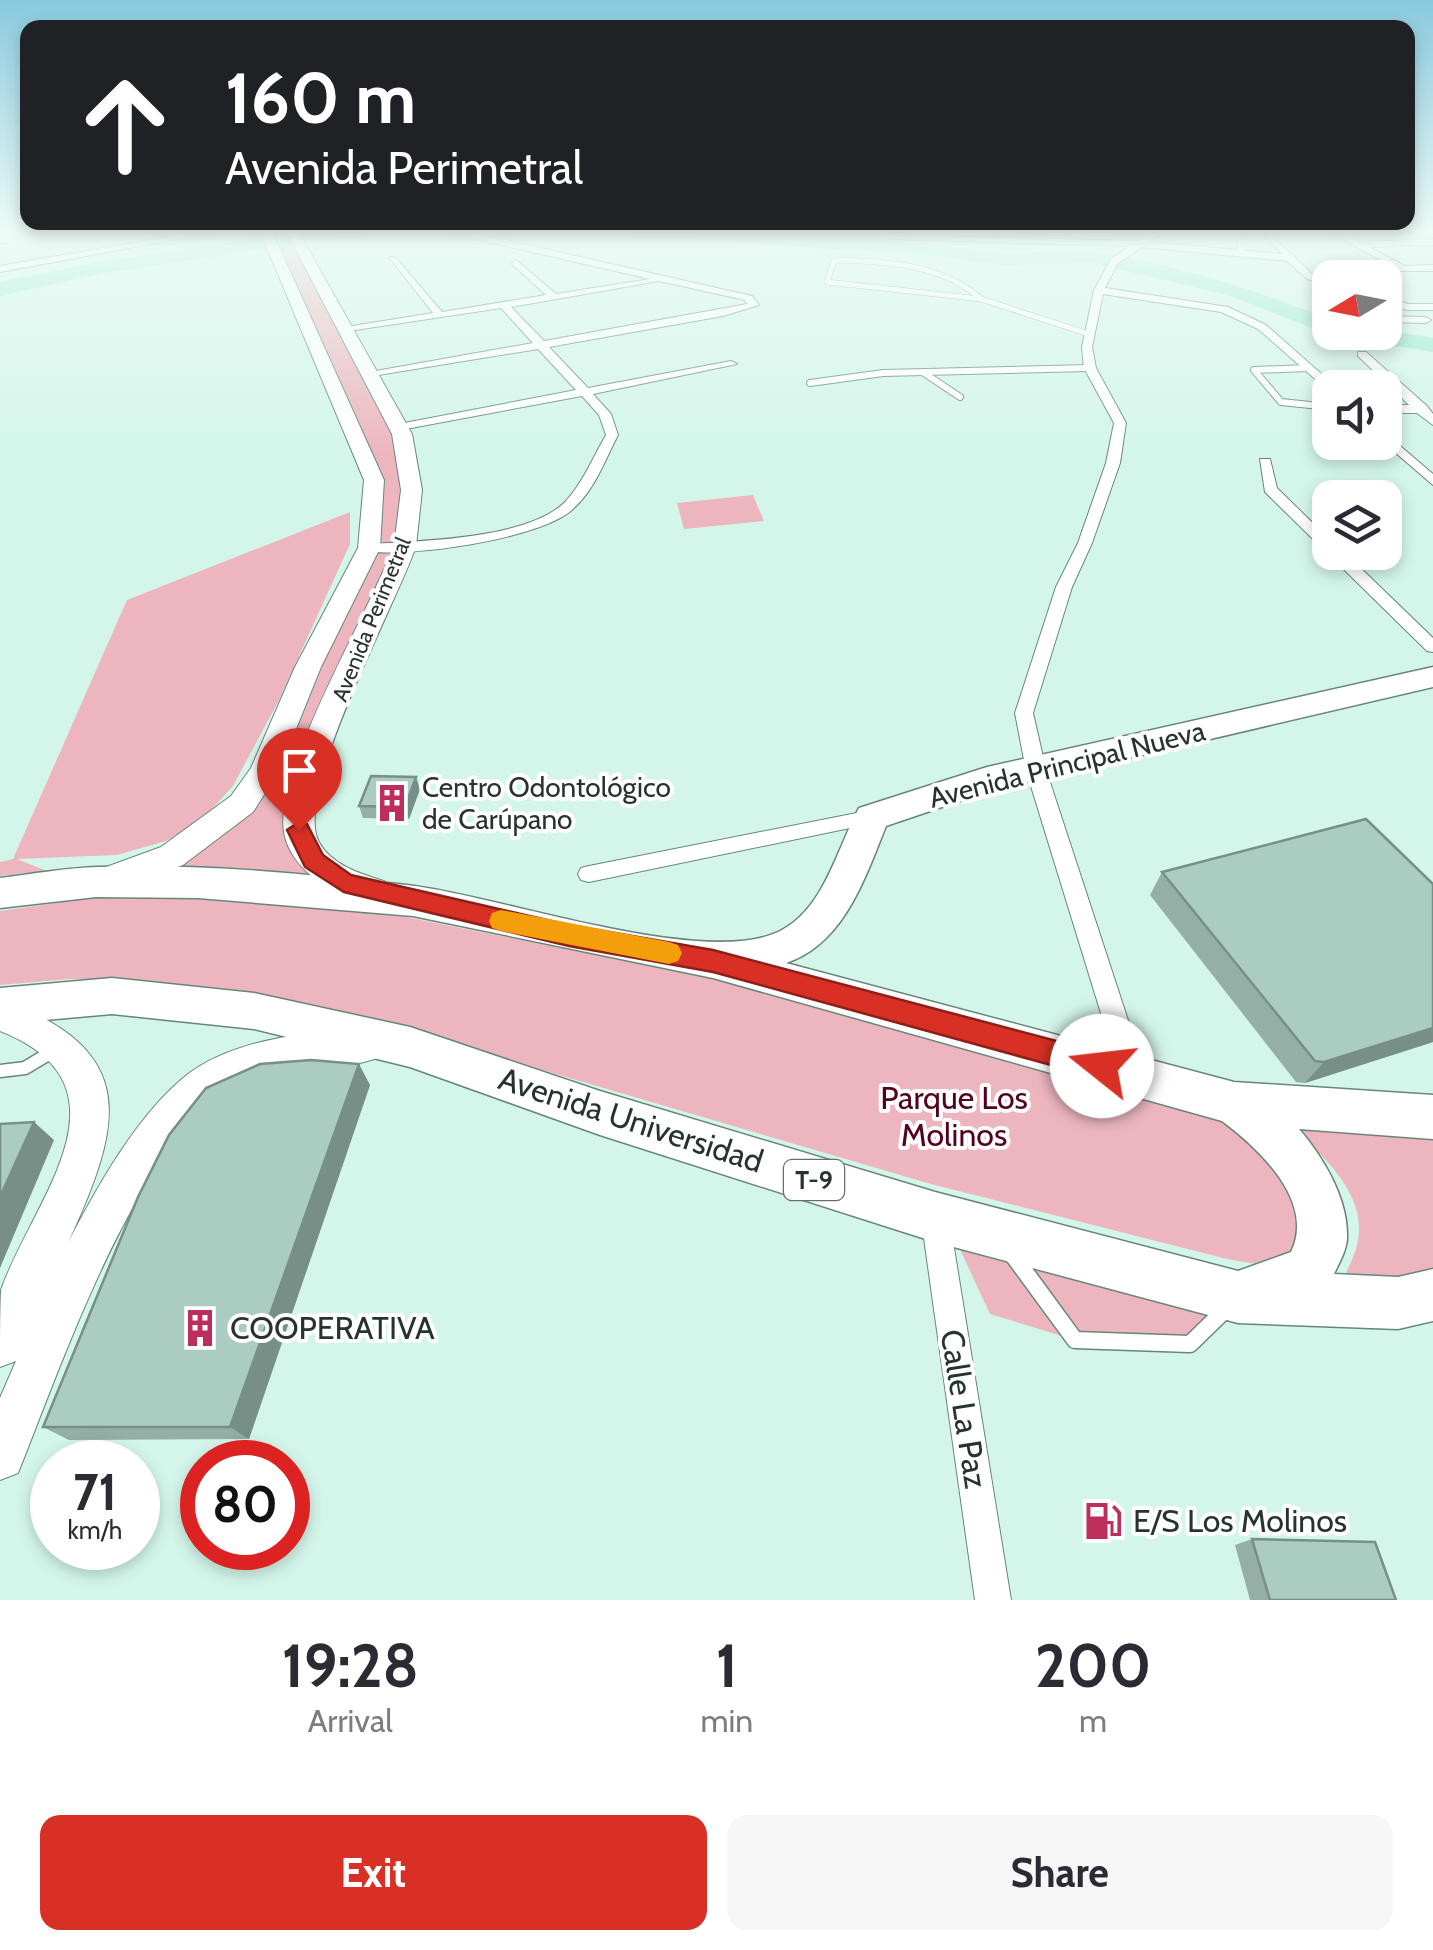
<!DOCTYPE html>
<html lang="en">
<head>
<meta charset="utf-8">
<style>
	:root { --surface:#fff; --page:#f7f7f7; --text:#2b2b33; --muted:#7c7c81; --accent:#d93025 }
	body { margin:0; font-family:Cabin,sans-serif; background:var(--page); color:var(--text); height:100vh; display:flex; flex-direction:column; font-size:38px; white-space:nowrap }
	* { box-sizing:border-box; margin:0 }
	p { font-size:32px; color:var(--muted) }
	.icon { flex:none; width:55px; height:55px; fill:none; stroke:currentColor; stroke-width:2; stroke-linecap:round; stroke-linejoin:round }
	.map { position:relative; height:1600px; overflow:hidden }
	.details { display:flex; flex-direction:column; background:var(--surface); flex:1 }
	.details>* { flex:none }
	.guide { position:absolute; left:20px; top:20px; width:1395px; height:210px; border-radius:20px; box-shadow:0 5px 15px #0003; background:#202124; color:#fff; overflow:hidden }
	.needle { width:65px; rotate:260deg }
	.buttons { position:absolute; left:1312px; top:260px; display:grid; gap:20px }
	.buttons a { display:grid; place-items:center; width:90px; height:90px; border-radius:20px; background:var(--surface); box-shadow:0 5px 15px #0003; font-size:50px }
	.speed { position:absolute; left:30px; top:1440px; display:flex; gap:20px; font-size:50px; font-weight:700; text-align:center }
	.speed>* { display:grid; place-content:center; width:130px; height:130px; border-radius:50%; background:var(--surface); box-shadow:0 5px 15px #0003; line-height:1 }
	.speed small { font-size:25px; font-weight:400 }
	.speed .limit { border:15px solid #d22; background:#fff; color:#111 }
	.pin { position:absolute; display:grid; place-items:center; width:85px; height:85px; color:#fff; margin:-102px -42px; border-radius:50% 50% 50% 0; rotate:-45deg; box-shadow:0 0 10px #0007 }
	.pin .icon { rotate:45deg }
	.me { position:absolute; width:110px; margin:-55px; rotate:286deg; stroke-linejoin:round; filter:drop-shadow(0 0 8px #0008) }
	.turn { display:flex; align-items:center; gap:35px; height:210px; padding:0 40px; font-size:45px }
	.turn .icon { width:130px; height:130px; stroke-width:2.5 }
	.turn b { display:block; font-size:70px; line-height:85px }
	.eta { display:flex; justify-content:space-evenly; align-items:center; height:170px; text-align:center }
	.eta b { font-size:60px; font-weight:700; line-height:70px }
	.primary-button { display:flex; gap:20px; margin-top:auto; padding:20px 40px }
	.primary-button a { flex:1; height:115px; border-radius:20px; background:var(--accent); color:#fff; font-size:40px; font-weight:700; line-height:115px; text-align:center }
	.primary-button a+a { background:var(--page); color:var(--text) }
	.map>svg:first-child { display:block }
</style>
</head>
<body>
<div class="map">
<svg width="1433" height="1600" viewBox="0 0 1433 1600">
	<rect width="100%" height="100%" fill="#d4f6ea"/>
	<!-- green -->
	<g fill="#edb6bf">
		<path d="M265,229H291L301,245L402,434L414,495L299,831L344,883L153,871L240,817L369,548L374,480Z"/>
		<path d="M753,495L764,521L684,529L677,503Z"/>
		<path d="M350,512V544L279,700L233,786L201,821L166,841L117,855L17,859L47,871L0,876V862L13,859L127,600Z"/>
		<path d="M176,897L341,904L702,976L1231,1119L1306,1206L1297,1248L1261,1265L1227,1259L931,1184L501,1058L121,980L69,979L0,985V911L84,899Z"/>
		<path d="M1273,1116L1433,1129V1278H1344C1349,1266 1356,1253 1358,1240C1368,1189 1310,1141 1273,1116Z"/>
		<path d="M957,1243L1210,1311L1190,1344L1075,1340L990,1314Z"/>
	</g>
	<g fill="none" stroke-linecap="round" stroke-linejoin="round">
		<!-- river -->
		<g fill="#9ae9d0" fill-rule="evenodd">
			<path d="M322,229H371L361,235L104,273L0,296V282L104,261Z"/>
			<path d="M624,229C748,226 874,238 997,252C1029,256 1064,246 1096,252C1177,265 1254,290 1330,319V332L1385,330L1433,338V352L1340,337L1336,333L1322,332L1228,295L1092,263L1003,265L934,256L634,235Z"/>
		</g>
		<!-- service-far3 casing -->
		<g stroke="#67867b" stroke-width="6">
			<g id="service-far3">
				<path d="M1237,229L1242,255"/>
				<path d="M834,260C883,261 943,264 981,299L827,282Z"/>
				<path d="M981,299L1089,334"/>
			</g>
		</g>
		<!-- service-far2 casing -->
		<g stroke="#67867b" stroke-width="8">
			<g id="service-far2">
				<path d="M1308,368L1254,370L1281,402L1330,407"/>
				<path d="M924,373L960,397"/>
				<path d="M810,383L883,373L1090,368"/>
			</g>
		</g>
		<!-- service-far1 casing -->
		<g stroke="#67867b" stroke-width="15">
			<path id="service-far1" d="M0,1071L25,1068L55,1050"/>
		</g>
		<!-- service casing -->
		<g stroke="#67867b" stroke-width="19">
			<path id="service" d="M1012,1254L1075,1340L1190,1344L1227,1308"/>
		</g>
		<!-- minor casing -->
		<g stroke="#67867b" stroke-width="2">
			<g id="minor">
				<path d="M213,229H231L0,272V266Z"/>
				<path d="M457,229L752,296L759,305L723,316L549,347L588,388L731,361L737,364L593,394L611,414L618,435C605,460 595,489 574,508C544,539 406,558 364,551L362,548L369,544C420,541 528,539 565,502C583,483 593,457 606,435L599,415L582,396L395,431L393,428L399,424L576,390L538,349L366,377V373L370,372L533,343L501,308L342,332L341,330L346,327L433,313L389,257H395L442,312L546,295L512,264L515,259L556,294L650,279L454,234ZM659,281L745,300L747,304L544,341L511,307Z"/>
				<path d="M897,229H905L901,235L1138,241L1156,229H1166L1149,242L1282,254L1264,235L1268,232L1313,275L1330,281V287L1307,279L1287,261L1142,247L1118,263L1105,288L1228,307L1266,325L1334,385L1330,392L1258,329L1221,312L1103,294L1092,347L1096,368L1126,423L1120,463L1092,543L1072,587L1033,713L1046,770L1146,1075L1142,1083L1133,1087L1124,1083L1120,1075L1026,770L1015,713L1056,587L1078,543L1106,463L1114,423L1084,368L1082,347L1094,290L1111,259L1130,246L891,239Z"/>
				<path d="M1324,229H1334L1360,242L1433,239V245L1369,247L1405,266L1433,265V271H1400Z"/>
				<path d="M0,233L4,236L6,243H0Z"/>
				<path d="M1385,297L1408,304H1433V310H1407L1385,303Z"/>
				<path d="M1385,316L1426,317L1431,320L1426,323L1385,322Z"/>
				<path d="M1358,352H1366L1427,406L1433,414V425L1417,413H1385V405H1409L1358,356Z"/>
				<path d="M1385,433L1433,474V485L1383,442Z"/>
				<path d="M1260,459H1270L1277,488L1330,540V552H1344L1433,638V652L1427,651L1265,492Z"/>
				<path d="M872,810L879,812L882,817L879,822L589,882L581,880L578,874L581,868L589,866Z"/>
				<path d="M935,1203L945,1207L949,1217L1011,1600H975L921,1217L925,1207Z"/>
			</g>
		</g>
		<!-- secondary casing -->
		<g stroke="#67867b" stroke-width="2">
			<g id="secondary">
				<path d="M259,229H271L384,480L380,548L321,667L279,771L253,812L183,865L109,892L98,888L93,879L98,870L161,847L231,796L251,768L295,667L358,548L364,480Z"/>
				<path d="M285,229H297L412,434L422,490L416,546C397,603 292,794 319,842C331,865 361,874 384,881L388,890L384,899C363,906 336,893 319,881C303,871 287,852 284,832C274,770 369,613 394,546L401,490L392,434Z"/>
				<path d="M0,999C144,1051 121,1126 68,1243C97,1187 138,1113 188,1074C220,1050 266,1039 304,1034C328,1030 357,1025 380,1033L386,1045L380,1057C335,1074 284,1063 238,1086C137,1137 60,1370 18,1473L0,1480V1398L16,1361L0,1367C0,1344 0,1312 1,1290C31,1202 141,1087 0,1031Z"/>
			</g>
		</g>
		<!-- trunk casing -->
		<g stroke="#67867b" stroke-width="3">
			<path id="trunk" d="M1433,667V687L992,790L886,826C865,878 844,944 786,963L1234,1082L1433,1095V1139L1299,1129C1323,1157 1348,1198 1347,1237C1347,1250 1339,1263 1334,1274L1398,1277L1433,1269V1321L1398,1329L1238,1323L935,1242L600,1135L410,1067L254,1029L112,1014L0,1024V988L112,978L254,993L410,1027L600,1091L935,1192L1238,1271L1291,1252C1316,1201 1258,1148 1222,1121L713,978L413,916L198,898L96,897L0,908V878C32,874 65,868 98,867C201,863 305,874 407,885C498,895 700,968 778,932C824,911 837,848 859,808L987,767Z"/>
		</g>
		<!-- service-far3 -->
		<use href="#service-far3" stroke="#fff" stroke-width="5"/>
		<!-- service-far2 -->
		<use href="#service-far2" stroke="#fff" stroke-width="6"/>
		<!-- service-far1 -->
		<use href="#service-far1" stroke="#fff" stroke-width="12"/>
		<!-- service -->
		<use href="#service" stroke="#fff" stroke-width="16"/>
		<!-- minor -->
		<use href="#minor" fill="#fff" fill-rule="evenodd"/>
		<!-- secondary -->
		<use href="#secondary" fill="#fff" fill-rule="evenodd"/>
		<!-- trunk -->
		<use href="#trunk" fill="#fff" fill-rule="evenodd"/>
	</g>
	<!-- wall -->
	<g fill="#93afa6">
		<path d="M420,789L409,819L363,818L359,806Z"/>
		<path d="M1162,872L1433,1042L1305,1083L1296,1082L1150,895Z"/>
		<path d="M370,1085L249,1439L69,1440L43,1427Z"/>
		<path d="M1252,1539L1396,1600H1250L1235,1545Z"/>
	</g>
	<!-- shaded-wall -->
	<g fill="#788f87">
		<path d="M416,777L420,789L409,819L405,807Z"/>
		<path d="M1433,1028V1042L1305,1083L1324,1062Z"/>
		<path d="M359,1064L370,1085L249,1439L230,1427Z"/>
		<path d="M34,1122L54,1140L0,1268V1197Z"/>
	</g>
	<!-- building -->
	<g fill="#abccc1" stroke="#788f87" stroke-width="2.5">
		<path d="M371,776L416,777L405,807L359,806Z"/>
		<path d="M1366,819L1433,884V1028L1324,1062L1315,1061L1162,872Z"/>
		<path d="M311,1060L359,1064L230,1427H43L138,1197L169,1135L206,1088L260,1064Z"/>
		<path d="M34,1122L0,1197V1124Z"/>
		<path d="M1252,1539L1375,1542L1396,1600H1270Z"/>
	</g>
	<!-- sky -->
	<linearGradient id="sky" x2="0" y2="1"><stop stop-color="#89c9de"/><stop offset="0.51" stop-color="#ecfbf6"/><stop offset="1" stop-color="#ecfbf6" stop-opacity="0"/></linearGradient>
	<rect width="1433" height="453" fill="url(#sky)"/>
	<!-- route -->
	<path fill="#d93025" stroke="#8d1f18" stroke-width="2.5" d="M299,822L307,824L323,855L351,875L569,925L713,950L1102,1053L1112,1057L1117,1066L1112,1075L1102,1079L713,972L569,946L344,892L305,867L287,830Z"/>
	<!-- slow -->
	<path fill="#f59e0b" d="M501,910L669,942L678,945L682,953L678,961L669,964L501,931L492,928L489,921L492,913Z"/>
	<!-- icons -->
	<defs>
		<g id="building-bare" transform="scale(3)"><path d="M-4-6H4V6H1V3H-1V6H-4ZM-2.5-4.3h1.7v1.8h-1.7ZM.8-4.3h1.7v1.8H.8ZM-2.5-1h1.7V.8h-1.7ZM.8-1h1.7V.8H.8Z" fill="#bd2e5a" stroke="#fff" stroke-width="2.5" paint-order="stroke"/></g>
		<g id="fuel-bare" transform="scale(3)"><path d="M-5.5-6h7V0h2V4h1.3V-2.5L3-4.5l.8-.8L6-3V5H2.5V1h-1V6h-7ZM-4.2-4.7v3.2H.2V-4.7Z" fill="#bd2e5a" stroke="#fff" stroke-width="2.5" paint-order="stroke"/></g>
	</defs>
	<g fill-rule="evenodd">
		<use href="#building-bare" x="392" y="803"/>
		<use href="#building-bare" x="200" y="1328"/>
		<use href="#fuel-bare" x="1103" y="1521"/>
	</g>
	<g text-anchor="middle" stroke-width="8" stroke-linejoin="round" paint-order="stroke">
		<!-- far-street labels -->
		<g font-size="22" fill="#26332f" stroke="#fff">
			<text transform="translate(371 619) rotate(-68)" y="8">Avenida Perimetral</text>
		</g>
		<!-- shield labels -->
		<rect fill="#fff" stroke="#67706d" stroke-width="2.5" x="784" y="1160" width="60" height="40" rx="8"/>
		<g font-size="25" font-weight="bold" fill="#26332f">
			<text x="814" y="1189">T-9</text>
		</g>
		<!-- street labels -->
		<g font-size="28" fill="#26332f" stroke="#fff">
			<text transform="translate(1067 764) rotate(-14)" y="10">Avenida Principal Nueva</text>
		</g>
		<!-- poi labels -->
		<g font-size="28" fill="#26332f" stroke="#fff" text-anchor="start">
			<text x="422" y="797">Centro Odontológico<tspan x="422" dy="32">de Carúpano</tspan></text>
		</g>
		<!-- near-park labels -->
		<g font-size="32" fill="#54001f" stroke="#fff">
			<text x="954" y="1109">Parque Los<tspan x="954" dy="37">Molinos</tspan></text>
		</g>
		<!-- near-street labels -->
		<g font-size="32" fill="#26332f" stroke="#fff">
			<text transform="translate(631 1120) rotate(18)" y="11">Avenida Universidad</text>
			<text transform="translate(964 1409) rotate(81)" y="11">Calle La Paz</text>
		</g>
		<!-- near-poi labels -->
		<g font-size="32" fill="#26332f" stroke="#fff" text-anchor="start">
			<text x="230" y="1339">COOPERATIVA</text>
			<text x="1133" y="1532">E/S Los Molinos</text>
		</g>
	</g>
</svg>
<div class="buttons">
<a><svg class="needle" viewBox="-14 -14 28 28"><path d="M0-13l5 13h-10z" fill="#e53935"/><path d="M0 13l5-13h-10z" fill="#7c7c81"/></svg></a>
<a><svg class="icon" aria-label="sound" viewBox="0 0 24 24"><path d="M4 9h4l5-4v14l-5-4H4zM17 9q2 3 0 6"/></svg></a>
<a><svg class="icon" aria-label="layers" viewBox="0 0 24 24"><path d="M12 4l9 5-9 5-9-5zM3 14l9 5 9-5"/></svg></a>
</div>
<div class="speed"><div>71<small>km/h</small></div><div class="limit">80</div></div>
<div class="pin" style="left:299px;top:830px;background:#d93025"><svg class="icon" aria-label="arrive" viewBox="0 0 24 24"><path d="M6 21V4h12l-3 4 3 4H6"/></svg></div>
<svg class="me" style="left:1102px;top:1066px" viewBox="-20 -20 40 40"><circle r="19" fill="#fff"/><path d="M0-13L10 11 0 6-10 11z" fill="#d93025"/></svg>
<div class="guide">
<div class="turn"><svg class="icon" aria-label="ahead" viewBox="0 0 24 24"><path d="M12 20V5M6 11l6-6 6 6"/></svg><div><b>160 m</b>Avenida Perimetral</div></div>
</div>
</div>
<section class="details">
<div class="eta">
<div><b>19:28</b><p>Arrival</p></div>
<div><b>1</b><p>min</p></div>
<div><b>200</b><p>m</p></div>
</div>
<div class="primary-button"><a>Exit</a><a>Share</a></div>
</section>
</body>
</html>
